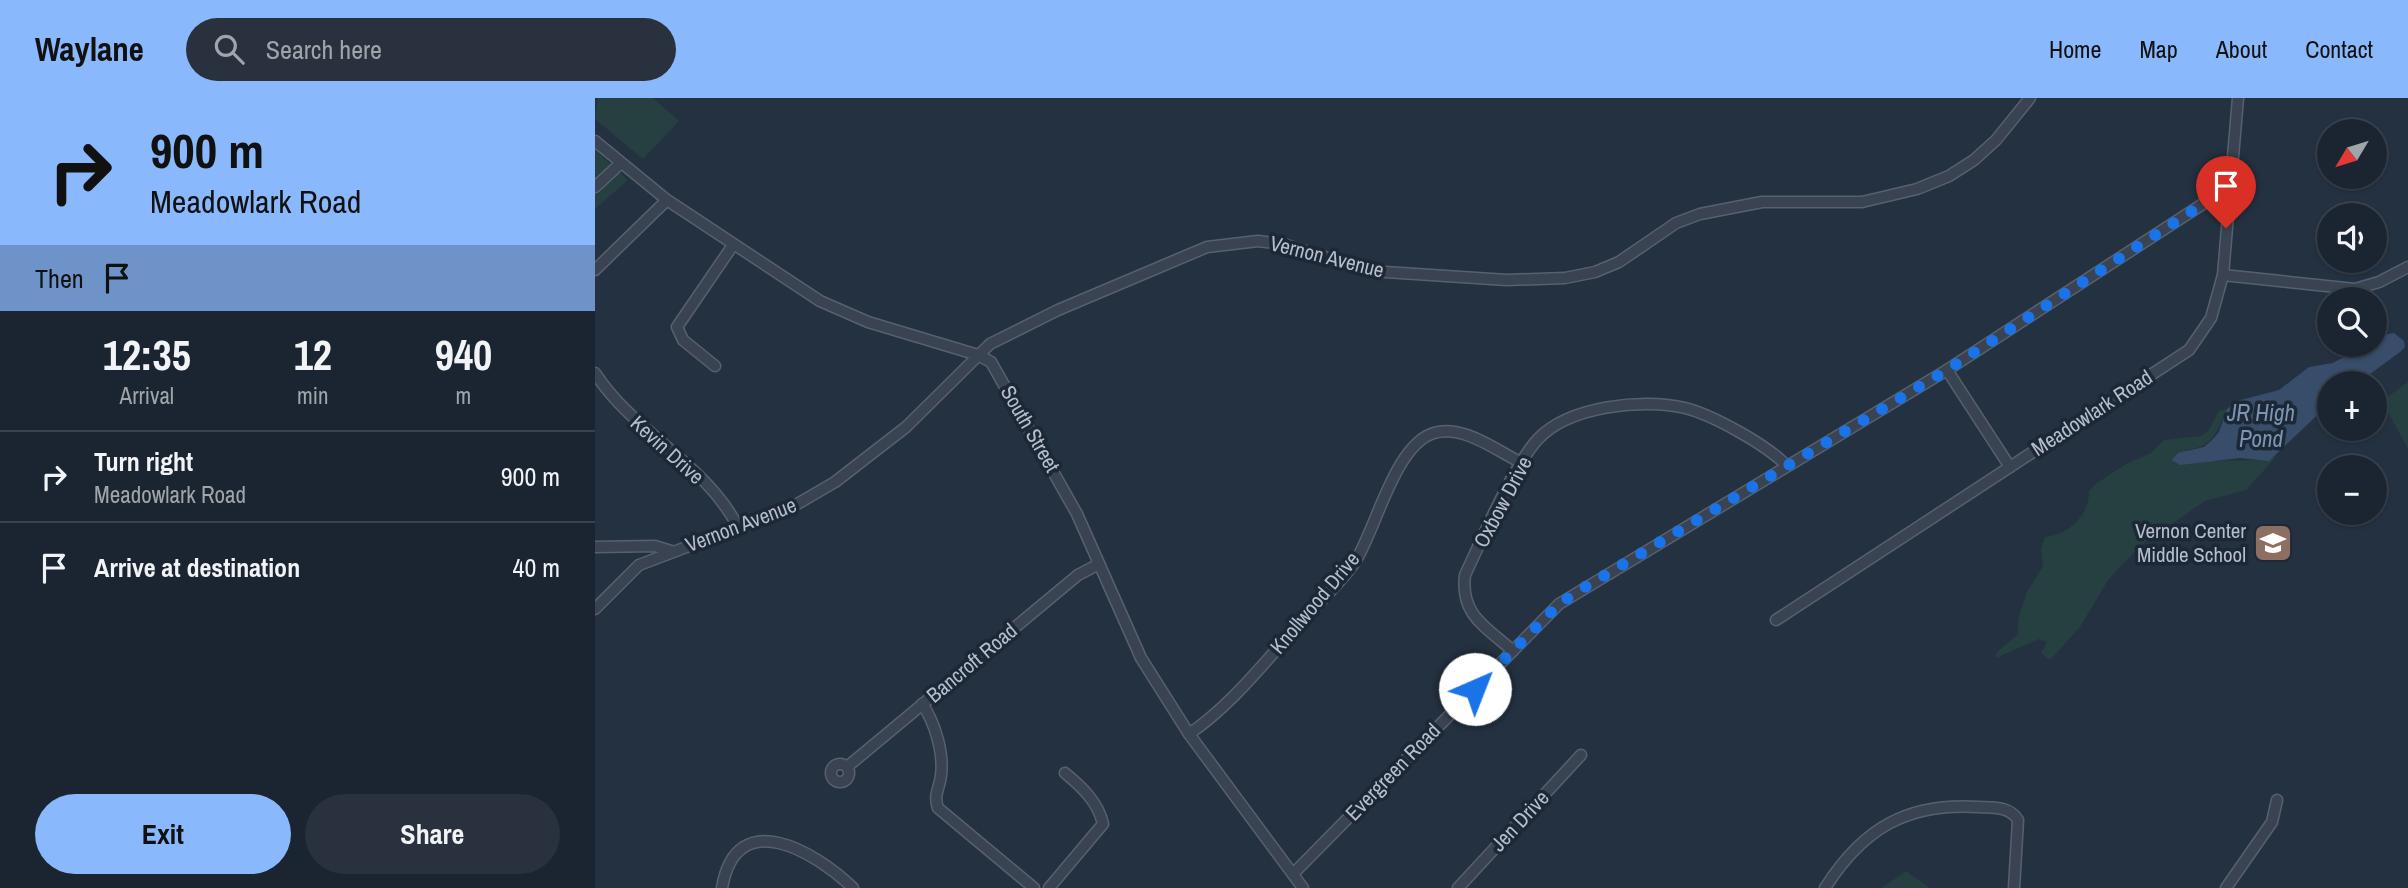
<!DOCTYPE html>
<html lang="en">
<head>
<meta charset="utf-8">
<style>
	:root { --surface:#1b2531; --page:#28313d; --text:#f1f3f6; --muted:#a0a5ab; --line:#39424d; --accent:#89b8fc }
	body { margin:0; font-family:"Archivo Narrow",sans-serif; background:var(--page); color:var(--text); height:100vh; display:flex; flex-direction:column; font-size:26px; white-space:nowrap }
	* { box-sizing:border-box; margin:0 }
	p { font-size:23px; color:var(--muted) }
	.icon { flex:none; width:38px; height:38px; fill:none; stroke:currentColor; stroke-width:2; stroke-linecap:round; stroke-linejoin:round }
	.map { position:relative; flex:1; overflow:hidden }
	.panel { display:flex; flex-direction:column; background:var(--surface); width:595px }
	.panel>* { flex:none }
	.banner { background:#89b8fc; color:#111; overflow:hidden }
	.needle { width:46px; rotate:232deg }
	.fabs { position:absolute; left:1722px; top:21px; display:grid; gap:14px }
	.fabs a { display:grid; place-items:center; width:70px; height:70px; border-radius:50%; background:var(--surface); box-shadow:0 2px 5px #0004,0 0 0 2px var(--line); font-size:35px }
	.pin { position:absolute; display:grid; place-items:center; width:60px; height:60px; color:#fff; margin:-72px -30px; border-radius:50% 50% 50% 0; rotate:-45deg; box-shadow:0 0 7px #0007 }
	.pin .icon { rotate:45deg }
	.me { position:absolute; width:77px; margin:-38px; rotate:44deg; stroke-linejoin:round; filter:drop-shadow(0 0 5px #0008) }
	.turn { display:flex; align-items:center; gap:24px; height:147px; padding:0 35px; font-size:32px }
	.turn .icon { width:91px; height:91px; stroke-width:2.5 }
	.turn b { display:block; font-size:49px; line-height:60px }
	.then { display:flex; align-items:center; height:66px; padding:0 35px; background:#0003; gap:14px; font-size:26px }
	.eta { display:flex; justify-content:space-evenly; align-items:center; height:119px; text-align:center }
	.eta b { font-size:42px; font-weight:800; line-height:49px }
	.cta { display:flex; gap:14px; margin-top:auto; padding:14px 35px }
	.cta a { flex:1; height:80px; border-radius:42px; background:var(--accent); color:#111; font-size:28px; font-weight:800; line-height:80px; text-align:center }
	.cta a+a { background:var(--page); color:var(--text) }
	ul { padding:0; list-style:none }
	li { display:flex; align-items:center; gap:21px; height:91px; padding:0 35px; border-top:2px solid var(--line) }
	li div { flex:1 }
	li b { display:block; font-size:26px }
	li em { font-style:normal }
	header { display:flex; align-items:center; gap:42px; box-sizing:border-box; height:98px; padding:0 35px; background:var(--accent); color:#111 }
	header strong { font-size:33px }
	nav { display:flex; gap:38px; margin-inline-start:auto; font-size:24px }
	.search { width:490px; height:63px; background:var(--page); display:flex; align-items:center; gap:18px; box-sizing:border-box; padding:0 24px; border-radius:38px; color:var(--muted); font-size:26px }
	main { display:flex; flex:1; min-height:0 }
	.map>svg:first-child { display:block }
</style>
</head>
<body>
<header>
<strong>Waylane</strong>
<div class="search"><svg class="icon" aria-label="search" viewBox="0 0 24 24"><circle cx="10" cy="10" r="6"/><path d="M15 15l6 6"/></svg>Search here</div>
<nav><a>Home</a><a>Map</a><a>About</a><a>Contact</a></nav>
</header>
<main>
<section class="panel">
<div class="banner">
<div class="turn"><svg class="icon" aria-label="right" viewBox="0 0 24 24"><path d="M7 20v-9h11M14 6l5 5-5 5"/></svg><div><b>900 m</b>Meadowlark Road</div></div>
<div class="then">Then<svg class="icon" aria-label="arrive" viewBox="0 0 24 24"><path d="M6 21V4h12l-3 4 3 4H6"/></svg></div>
</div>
<div class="eta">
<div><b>12:35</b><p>Arrival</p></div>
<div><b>12</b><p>min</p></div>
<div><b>940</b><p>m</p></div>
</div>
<ul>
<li><svg class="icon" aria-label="right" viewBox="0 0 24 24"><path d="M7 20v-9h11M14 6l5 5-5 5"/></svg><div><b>Turn right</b><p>Meadowlark Road</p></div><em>900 m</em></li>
<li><svg class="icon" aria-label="arrive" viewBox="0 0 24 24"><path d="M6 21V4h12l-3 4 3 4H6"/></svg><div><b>Arrive at destination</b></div><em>40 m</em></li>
</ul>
<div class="cta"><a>Exit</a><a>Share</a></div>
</section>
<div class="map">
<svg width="1813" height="790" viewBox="0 0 1813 790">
	<rect width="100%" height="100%" fill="#243141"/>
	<!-- green -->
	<g fill="#264042">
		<path d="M3,0H58L84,23L48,61L0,21Z"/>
		<path d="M0,52L33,82L0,111Z"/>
		<path d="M1813,284V351L1787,303Z"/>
		<path d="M1632,311C1622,333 1619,349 1592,352L1585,367C1609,359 1668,366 1682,358L1651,392L1610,403L1546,447L1513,482L1485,529L1457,560L1453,561L1446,555L1452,544L1444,541L1401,560V555L1423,536V522L1432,494L1448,468L1446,450L1450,439C1473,437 1495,417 1494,393L1502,385L1531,366L1556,355L1569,342L1606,338L1614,332L1624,313Z"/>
		<path d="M1311,773L1335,790H1287Z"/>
	</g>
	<!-- water -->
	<path fill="#384d69" d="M1799,235L1809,243L1810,249L1805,254L1763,285H1734V306L1674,363L1645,360L1585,367L1577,362L1583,355L1609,349L1617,342L1624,334L1632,311L1642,303L1684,292L1714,269L1738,265L1770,247H1780L1781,238Z"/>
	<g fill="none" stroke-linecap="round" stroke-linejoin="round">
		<!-- minor casing -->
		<g stroke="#57616e" stroke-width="13">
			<g id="minor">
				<path d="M0,43L72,102L225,203L273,224L383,257L396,264L482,416L546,560L594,636L708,790"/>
				<path d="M0,89L26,65"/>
				<path d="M0,172L72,102"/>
				<path d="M1628,177L1760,191L1784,184L1813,169"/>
				<path d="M120,268L88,242L82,229L138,147"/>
				<path d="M1352,272L1415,369"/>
				<path d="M0,275C39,335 110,365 143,429"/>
				<path d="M0,449L60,448L76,453"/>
				<path d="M0,511L44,467L197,409L240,384L311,329L395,246L463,212L612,149L663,143L688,146L775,173L912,182L970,180L1000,174L1024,164L1081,125L1105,116L1167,104H1267L1322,91L1354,78L1379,62L1401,42L1435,0"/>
				<path d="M1181,522L1594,252L1616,220L1628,177L1643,0"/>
				<path d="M918,553C891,529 865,517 870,477C887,441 918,368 943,341C974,308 1048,300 1090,310C1118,317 1172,347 1192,368"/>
				<path d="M327,606C340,624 349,656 346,677C345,690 338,696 343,710L439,790"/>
				<path d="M594,636C638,606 671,562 707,523C724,504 746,485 760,464C781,431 800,346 839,335C868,326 902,353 927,365"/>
				<circle cx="245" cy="675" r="9"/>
				<path d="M252,669L483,477L504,466"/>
				<path d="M698,776L964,506L1352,272L1634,89"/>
				<path d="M127,790C141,706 221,754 258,790"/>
				<path d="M454,790L508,726C503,704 487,689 470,675"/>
				<path d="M863,790L986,657"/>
				<path d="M1230,790C1268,730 1313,704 1384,709C1398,710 1415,708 1423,722L1419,790"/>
				<path d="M1631,790L1677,724L1682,702"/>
			</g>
		</g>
		<!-- minor -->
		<use href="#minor" stroke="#394351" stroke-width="10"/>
	</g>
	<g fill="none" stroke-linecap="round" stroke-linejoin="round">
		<!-- route -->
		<path stroke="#1a73e8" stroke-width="12" stroke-dasharray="0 21.6" d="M880,591L964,506L982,494L1352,272L1634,89L1631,130"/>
	</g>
	<!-- icons -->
	<defs>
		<g id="school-square" transform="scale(2.0125)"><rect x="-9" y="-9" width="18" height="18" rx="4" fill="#8d6e63" stroke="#1d2836"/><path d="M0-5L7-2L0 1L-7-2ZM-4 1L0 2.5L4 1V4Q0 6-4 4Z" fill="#fff"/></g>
	</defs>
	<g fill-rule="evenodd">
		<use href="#school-square" x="1678" y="445"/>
	</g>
	<g text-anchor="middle" stroke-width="7" stroke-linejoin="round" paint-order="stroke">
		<!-- street labels -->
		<g font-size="21" fill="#b5becb" stroke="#1d2836">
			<text transform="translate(732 159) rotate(14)" y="7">Vernon Avenue</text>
			<text transform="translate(1497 315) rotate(-33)" y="7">Meadowlark Road</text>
			<text transform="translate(435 331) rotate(60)" y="7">South Street</text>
			<text transform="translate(72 352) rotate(42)" y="7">Kevin Drive</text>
			<text transform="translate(908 404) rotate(-62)" y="7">Oxbow Drive</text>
			<text transform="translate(146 427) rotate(-21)" y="7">Vernon Avenue</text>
			<text transform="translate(720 505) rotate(-50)" y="7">Knollwood Drive</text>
			<text transform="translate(377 565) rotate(-40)" y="7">Bancroft Road</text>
			<text transform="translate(798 674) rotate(-46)" y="7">Evergreen Road</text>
			<text transform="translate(925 723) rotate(-47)" y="7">Jen Drive</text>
		</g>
		<!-- poi labels -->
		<g font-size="21" fill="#b5becb" stroke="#1d2836" text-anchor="end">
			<text x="1651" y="440">Vernon Center<tspan x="1651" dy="24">Middle School</tspan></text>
		</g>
		<!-- water labels -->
		<g font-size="23" font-style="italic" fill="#7c95b4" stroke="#1d2836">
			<text x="1666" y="323">JR High<tspan x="1666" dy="26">Pond</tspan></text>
		</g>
	</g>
</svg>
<div class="fabs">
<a><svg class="needle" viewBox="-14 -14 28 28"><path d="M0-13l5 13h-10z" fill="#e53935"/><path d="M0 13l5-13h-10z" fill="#a0a5ab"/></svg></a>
<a><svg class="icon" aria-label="sound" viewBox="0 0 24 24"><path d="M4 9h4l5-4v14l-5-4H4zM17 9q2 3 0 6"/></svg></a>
<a><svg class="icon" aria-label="search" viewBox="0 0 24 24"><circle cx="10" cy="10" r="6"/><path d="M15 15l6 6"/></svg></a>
<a>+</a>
<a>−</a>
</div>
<div class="pin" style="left:1631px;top:130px;background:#d93025"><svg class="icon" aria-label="arrive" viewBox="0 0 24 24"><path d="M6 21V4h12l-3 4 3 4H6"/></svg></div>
<svg class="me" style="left:880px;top:591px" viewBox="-20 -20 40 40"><circle r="19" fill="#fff"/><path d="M0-13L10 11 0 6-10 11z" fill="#1a73e8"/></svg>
</div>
</main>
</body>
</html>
